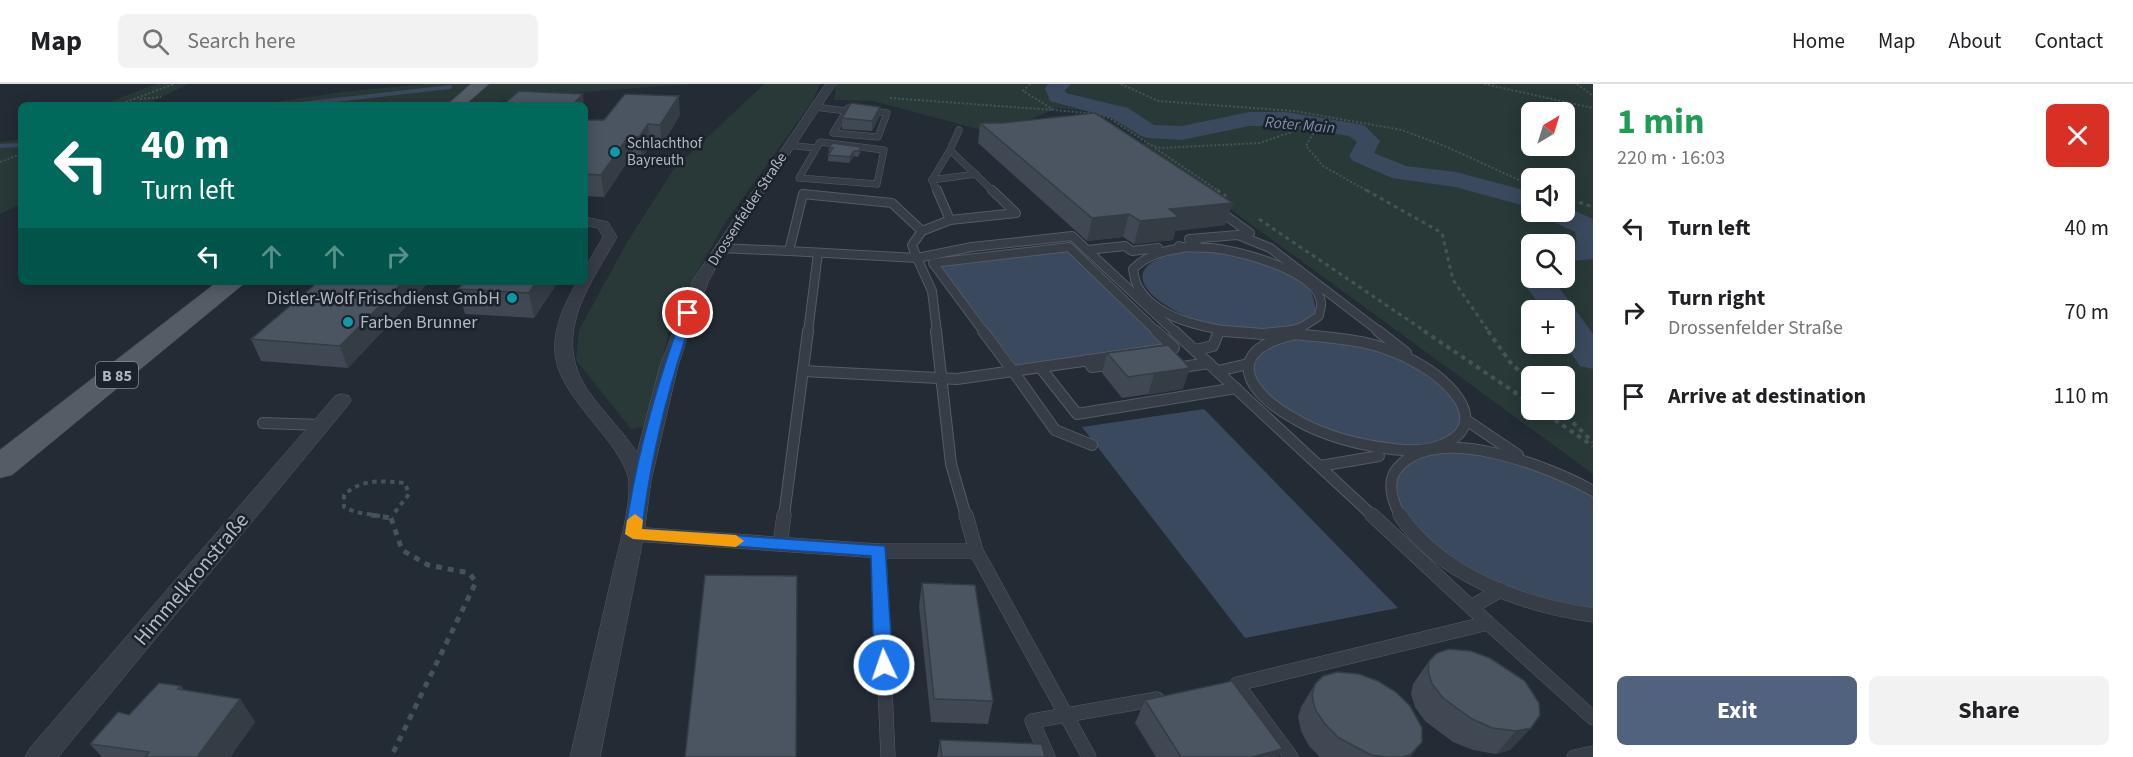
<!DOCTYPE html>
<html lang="en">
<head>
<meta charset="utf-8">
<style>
	:root { --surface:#fff; --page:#f2f2f2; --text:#202124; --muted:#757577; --line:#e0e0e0; --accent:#51627e }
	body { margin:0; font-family:"Source Sans 3",sans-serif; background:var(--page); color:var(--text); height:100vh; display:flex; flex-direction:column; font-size:22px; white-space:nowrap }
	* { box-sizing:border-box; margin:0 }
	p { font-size:20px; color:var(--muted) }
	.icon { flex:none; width:33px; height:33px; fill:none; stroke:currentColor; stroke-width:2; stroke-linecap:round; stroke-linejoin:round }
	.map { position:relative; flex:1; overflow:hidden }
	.side { display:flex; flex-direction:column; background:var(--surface); width:540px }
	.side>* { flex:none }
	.banner { position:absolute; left:18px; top:18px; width:570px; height:183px; border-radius:9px; box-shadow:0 3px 15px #0003; background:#00695c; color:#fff; overflow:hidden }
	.needle { width:39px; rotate:38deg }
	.tools { position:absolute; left:1521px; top:18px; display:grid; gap:12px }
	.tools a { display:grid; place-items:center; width:54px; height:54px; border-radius:9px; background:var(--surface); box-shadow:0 3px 15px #0003; font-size:30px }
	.pin { position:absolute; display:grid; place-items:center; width:51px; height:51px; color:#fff; margin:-26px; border:3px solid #fff; border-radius:50%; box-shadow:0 2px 6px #0007 }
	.me { position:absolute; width:66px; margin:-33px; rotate:357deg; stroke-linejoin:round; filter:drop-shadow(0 0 4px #0008) }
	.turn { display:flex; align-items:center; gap:21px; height:126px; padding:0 24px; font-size:27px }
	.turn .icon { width:78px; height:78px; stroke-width:2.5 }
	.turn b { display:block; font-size:42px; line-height:51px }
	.lanes { display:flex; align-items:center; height:57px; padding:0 24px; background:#0003; justify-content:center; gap:30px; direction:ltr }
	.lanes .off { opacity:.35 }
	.round { display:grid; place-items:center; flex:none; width:63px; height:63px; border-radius:9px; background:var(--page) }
	.head { display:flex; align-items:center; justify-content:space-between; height:102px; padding:0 24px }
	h1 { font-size:36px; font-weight:700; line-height:45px; color:#1e9e55 }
	.button { display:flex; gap:12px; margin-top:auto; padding:12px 24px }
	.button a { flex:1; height:69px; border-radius:9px; background:var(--accent); color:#fff; font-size:24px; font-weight:700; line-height:69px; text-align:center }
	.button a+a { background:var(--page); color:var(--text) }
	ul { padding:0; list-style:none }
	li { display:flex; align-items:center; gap:18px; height:84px; padding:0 24px }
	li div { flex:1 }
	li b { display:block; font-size:22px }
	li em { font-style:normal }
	header { display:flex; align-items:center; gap:36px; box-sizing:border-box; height:84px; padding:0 30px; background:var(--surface); border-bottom:2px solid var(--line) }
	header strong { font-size:28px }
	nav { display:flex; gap:33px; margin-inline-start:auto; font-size:21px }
	.search { width:420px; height:54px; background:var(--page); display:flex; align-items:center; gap:15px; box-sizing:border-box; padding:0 21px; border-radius:9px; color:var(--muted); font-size:22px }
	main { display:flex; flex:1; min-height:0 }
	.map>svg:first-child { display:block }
</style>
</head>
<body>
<header>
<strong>Map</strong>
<div class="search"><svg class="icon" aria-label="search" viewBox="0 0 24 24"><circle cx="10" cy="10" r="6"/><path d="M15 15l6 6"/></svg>Search here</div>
<nav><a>Home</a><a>Map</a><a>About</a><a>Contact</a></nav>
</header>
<main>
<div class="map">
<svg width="1593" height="673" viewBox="0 0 1593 673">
	<rect width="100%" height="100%" fill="#232b35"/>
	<!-- green -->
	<g fill="#283938" fill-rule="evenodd">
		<path d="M156,0H188L147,20L102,21Z"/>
		<path d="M424,0H474L448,21H255L342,8Z"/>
		<path d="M489,0H695C644,3 593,7 542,12C515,14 490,21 463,21Z"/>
		<path d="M764,0H820L812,18L727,136L674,228L646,342L631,345L576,276L579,246L590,226L626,160L673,86Z"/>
		<path d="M836,0H1593V390L1141,60L1148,59L1102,30L1085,27L1058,24L1024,38L981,46L873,17L834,16ZM1532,28H1564V62H1532ZM1532,94H1564V128H1532ZM1532,160H1564V194H1532ZM1532,226H1564V260H1532ZM1532,292H1564V326H1532Z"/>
		<path d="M21,55V120L0,130V58Z"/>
	</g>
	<!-- water -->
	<g fill="#3a495d">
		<path d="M1066,165L1167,261L1017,282L938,180Z"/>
		<path d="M1187,167C1224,167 1321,179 1315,230C1249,287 1056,188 1187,167Z"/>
		<path d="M1295,253L1354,258L1417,281L1457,317L1462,334C1459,339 1457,347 1452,350C1408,385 1295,344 1262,305C1257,299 1251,289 1252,280C1253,276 1256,271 1258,268Z"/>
		<path d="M1204,325L1398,524L1245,554L1082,343Z"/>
		<path d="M1457,368L1493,372L1533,382L1593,411V527H1578C1546,516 1513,508 1482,495C1447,480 1399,441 1396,402C1394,373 1437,370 1457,368Z"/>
	</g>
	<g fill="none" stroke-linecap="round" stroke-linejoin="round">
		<!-- stream -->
		<g stroke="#3a495d" stroke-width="4">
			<path d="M292,21L450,3"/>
			<path d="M0,62L21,61"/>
		</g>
		<!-- river -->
		<g fill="#3a495d" fill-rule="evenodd">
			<path d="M1048,0H1071L1065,6L1066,9L1128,24L1154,41L1182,42L1249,28H1286L1364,41L1380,57L1374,69L1406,82L1456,88L1532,108V124L1455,103L1392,94L1353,77L1349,72L1357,58L1349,52L1286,42H1249L1182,56L1149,54L1141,52L1112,34L1050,17L1045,4Z"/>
			<path d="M1564,122L1593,135V175L1564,178L1563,160L1577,159L1575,148L1546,134L1542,128H1564Z"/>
			<path d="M1532,190V194H1559L1558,202L1593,250V285L1580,282L1564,259V226H1543L1526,202Z"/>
		</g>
		<!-- service-far3 casing -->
		<g stroke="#545b64" stroke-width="7">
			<g id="service-far3">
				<path d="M815,23L846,27"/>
				<path d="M848,24L887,29L878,53L833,49Z"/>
				<path d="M959,46L950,66L994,108"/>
				<path d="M820,58L884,66L877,100L799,94Z"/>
				<path d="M788,61L815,64"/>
				<path d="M932,96L976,90"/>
				<path d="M937,108L932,96L950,66"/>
			</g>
		</g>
		<!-- service-far2 casing -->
		<g stroke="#545b64" stroke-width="10">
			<g id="service-far2">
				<path d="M937,106L950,136"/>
				<path d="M803,110L892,119L922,147L912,161L917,174L789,167Z"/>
				<path d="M1218,126L1250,149L1238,151"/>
				<path d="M922,147L950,136L1016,129L992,106"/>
				<path d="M1189,161L1197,160L1189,155L1238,151L1270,164L1380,248"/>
				<path d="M1179,162C1190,165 1201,163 1212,164C1239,167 1316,186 1321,218C1322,222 1319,228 1319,232L1302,243L1286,248"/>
				<path d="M720,164L789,167"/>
				<path d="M1182,164C1163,167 1147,171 1133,185C1134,191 1135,198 1138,203C1155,234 1202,243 1233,248"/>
				<path d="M1087,166L1125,162L1132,167L1158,164"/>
				<path d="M917,174L932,207L937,248"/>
				<path d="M917,174L972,163L1072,152L1175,248"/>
				<path d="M808,248L818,169"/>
				<path d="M984,248L933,179L1069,163L1157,248"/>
				<path d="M1218,248L1219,246"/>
			</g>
		</g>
		<!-- service-far1 casing -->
		<g stroke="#545b64" stroke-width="12">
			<g id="service-far1">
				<path d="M936,247L951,380L966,432"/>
				<path d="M983,247L1013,287L1174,264L1156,247"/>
				<path d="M1174,247L1373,432"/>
				<path d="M1224,247L1263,250L1292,247"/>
				<path d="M1378,247L1406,269"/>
				<path d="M1281,249C1330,254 1372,253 1417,279C1449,296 1495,341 1439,362C1417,370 1389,365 1367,361C1342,356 1317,348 1295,335C1247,309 1222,268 1292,251"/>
				<path d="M1195,266L1213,262L1219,247"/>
				<path d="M1087,276L1092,283L1116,280"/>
				<path d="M1040,283L1077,330L1236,304"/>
				<path d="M1176,284L1209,279"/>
				<path d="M803,287L957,295L1013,287L1055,346L1092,361"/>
				<path d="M1218,287L1248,280"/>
				<path d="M1466,336L1518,371"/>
				<path d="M263,339L322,341"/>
				<path d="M1320,382L1379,372"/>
				<path d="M784,432L808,247"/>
				<path d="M1401,432C1393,420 1386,398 1397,385C1436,337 1550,383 1593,407"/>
			</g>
		</g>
		<!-- service casing -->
		<g stroke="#545b64" stroke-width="15">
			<g id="service">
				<path d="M1400,431C1440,491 1524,522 1593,531"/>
				<path d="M633,450L879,467L888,673"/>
				<path d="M780,460L784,431"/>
				<path d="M879,467H976L966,431"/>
				<path d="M976,467L1089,673"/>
				<path d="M1471,523L1501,506"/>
				<path d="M1488,539L1593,634"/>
				<path d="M1048,673L1032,637L1157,615"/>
				<path d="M1291,673L1237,600L1488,539L1372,431"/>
				<path d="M1574,673L1593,669"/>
			</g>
		</g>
		<!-- minor casing -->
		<g stroke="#545b64" stroke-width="1">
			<g id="minor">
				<path d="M826,0H836L727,164L709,196L690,245L678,282L651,397L644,450L600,673H570C584,613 598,552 612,492C618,466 631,423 629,398C628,385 616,368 609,358C560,296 533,275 577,198H585V184L603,153L598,144L585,141V133L608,138L617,153C589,203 550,252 589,308C604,329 623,347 637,369L660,282L693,196Z"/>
				<path d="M342,310L349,312L351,316L349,320L58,673H25L30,664L335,312Z"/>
			</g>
		</g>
		<!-- primary casing -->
		<g stroke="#3f464f" stroke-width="1">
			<g id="primary">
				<path d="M471,0H489L465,21H447Z"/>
				<path d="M217,198H246L12,391L0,394V366Z"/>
			</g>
		</g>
		<!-- path-far3 -->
		<g stroke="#445456" stroke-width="2" stroke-dasharray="2 2" stroke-linecap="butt">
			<path d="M1030,0L1023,7L1054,26L1098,30L1111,35L1150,61L1161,64L1260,59L1300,45L1314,48L1306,62L1323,82L1369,108"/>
			<path d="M1121,0L1158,17L1294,27L1402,46L1447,63L1532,102"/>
			<path d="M1484,0L1593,24"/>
			<path d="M1577,0L1593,12"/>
			<path d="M890,14L1053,26"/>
			<path d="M140,15L161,13"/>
			<path d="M126,18L174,0"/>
			<path d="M1155,64L1220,108"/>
			<path d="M0,78L21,70"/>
		</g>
		<!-- path-far2 -->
		<g stroke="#445456" stroke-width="3" stroke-dasharray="4 4" stroke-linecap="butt">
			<path d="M1217,106L1226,112"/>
			<path d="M1366,106L1442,149L1453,196L1489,248"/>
			<path d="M1564,113L1593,123"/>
			<path d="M1259,135L1426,248"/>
		</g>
		<!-- path-far1 -->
		<g stroke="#445456" stroke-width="4" stroke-dasharray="4.5 4.5" stroke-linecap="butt">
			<path d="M1424,247L1532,320"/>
			<path d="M1488,247L1510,278L1532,299"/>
			<path d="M1540,326L1593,362"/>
			<path d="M1560,326L1593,358"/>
			<path d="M380,432L355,428L344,423V411C363,394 381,397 405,399L409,410L392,432"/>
		</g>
		<!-- path -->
		<g stroke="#445456" stroke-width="5" stroke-dasharray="6 6" stroke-linecap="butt">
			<path d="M371,431L391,434L393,431"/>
			<path d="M391,434L402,466L428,481L469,489L476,498L391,673"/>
		</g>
		<!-- service-far3 -->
		<use href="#service-far3" stroke="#363d46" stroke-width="6"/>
		<!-- service-far2 -->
		<use href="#service-far2" stroke="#363d46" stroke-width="8"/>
		<!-- service-far1 -->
		<use href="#service-far1" stroke="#363d46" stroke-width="10"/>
		<!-- service -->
		<use href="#service" stroke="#363d46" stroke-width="14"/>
		<!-- minor -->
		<use href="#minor" fill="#363d46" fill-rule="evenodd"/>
		<!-- primary -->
		<use href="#primary" fill="#545c66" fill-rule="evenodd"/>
	</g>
	<!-- wall -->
	<g fill="#404953">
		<path d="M880,23L879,33L872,47L842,45V34Z"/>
		<path d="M680,31L662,61H650L642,74H630L604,113L585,112V36H604Z"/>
		<path d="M980,39L1225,141L1175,147L1173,156L1134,160L1123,153L1087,157L978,59Z"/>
		<path d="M861,63V68L858,73L854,72L849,79L828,77L829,64Z"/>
		<path d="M318,198H429L348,284L261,277L251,255Z"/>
		<path d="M464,198H558L534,234L465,230L458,205Z"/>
		<path d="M1168,261L1183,305L1122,314L1102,289L1107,269Z"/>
		<path d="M922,499L993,617L988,640L931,638L919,522Z"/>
		<path d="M1429,577L1531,644L1510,666L1496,670L1473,666L1453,658L1425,637L1415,623L1411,610L1413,600Z"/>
		<path d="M1315,600L1422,658L1410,673H1320L1309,662L1301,647L1298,633L1301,623Z"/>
		<path d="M181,602L184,606L240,615L255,638L230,673H102L90,660L129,631Z"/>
		<path d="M1145,616L1283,665L1278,673H1156L1135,639Z"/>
		<path d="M940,656L1045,673H937Z"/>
	</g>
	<!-- shaded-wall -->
	<g fill="#343c44">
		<path d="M583,10L584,21H572Z"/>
		<path d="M679,12L680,31L662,61L660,41Z"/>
		<path d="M880,23L879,33L872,47V37Z"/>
		<path d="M648,40L650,61L642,74L639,53Z"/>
		<path d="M628,53L630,74L604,113L601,91Z"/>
		<path d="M861,63V68L858,73L859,67Z"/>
		<path d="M854,67V72L849,79L850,73Z"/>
		<path d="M1233,119L1225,141L1175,147L1173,156L1134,160L1140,137L1169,125Z"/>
		<path d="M1129,130L1123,153L1087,157L1092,134Z"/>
		<path d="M403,198H429L348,284L340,262Z"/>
		<path d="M536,198H558L534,234L529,209Z"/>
		<path d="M1190,284L1183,305L1148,311L1154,290Z"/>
		<path d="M240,615L255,638L230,673H197Z"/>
		<path d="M1531,644L1510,666L1496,670L1516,647Z"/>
		<path d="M1422,658L1410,673H1401Z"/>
		<path d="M1283,665L1278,673H1252Z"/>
	</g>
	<!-- building -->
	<g fill="#4b5561" stroke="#343c44" stroke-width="1.5">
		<path d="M519,7L583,10L572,21H503Z"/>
		<path d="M625,10L679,12L660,41L648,40L639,53H628L601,91L585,90V36H604Z"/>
		<path d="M851,19L880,23L872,37L842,34Z"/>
		<path d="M1095,29L1233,119L1169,125L1179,133L1140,137L1129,130L1092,134L980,39H1003Z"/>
		<path d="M832,59L861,63L859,67H854L850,73L828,71L833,64H829Z"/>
		<path d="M318,198H403L340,262L251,255Z"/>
		<path d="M464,198H536L529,209L458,205Z"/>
		<path d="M1168,261L1190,284L1128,293L1107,269Z"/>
		<path d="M705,491L797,492L796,673H685Z"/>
		<path d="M922,499L975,501L993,617L934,615Z"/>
		<path d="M1449,565L1471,567L1490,574L1525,597L1539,619L1540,631L1531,644L1516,647L1492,644L1472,635L1443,614L1432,600L1428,587L1429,577L1437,569Z"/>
		<path d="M1337,588L1359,590L1378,597L1396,608L1410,622L1422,644V658L1410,671L1401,673H1386L1371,671L1339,654L1324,639L1315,625L1312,611L1315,600L1323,592Z"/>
		<path d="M1232,597L1283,665L1252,673H1181L1145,616Z"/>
		<path d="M159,599L181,602L178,605L240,615L197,673H145L149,668L90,660L118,628L129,631Z"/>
		<path d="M940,656L1042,660L1045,673H942Z"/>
	</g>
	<!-- route -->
	<path fill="#1a73e8" stroke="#114b97" stroke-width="1.5" d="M688,226L694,229C669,299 651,371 642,445L885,462L893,581L890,587L884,589L877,587L874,581L871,472L633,455L625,450C636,374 656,301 683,229Z"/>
	<!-- slow -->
	<path fill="#f59e0b" d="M635,430L643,436L642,445L736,451L744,457L736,463L633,455L625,450L627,436Z"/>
	<!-- markers -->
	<g fill="#0f9aa8" stroke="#1b222b" stroke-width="2">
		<circle cx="615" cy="68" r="6"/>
		<circle cx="512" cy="214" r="6"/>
		<circle cx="348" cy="238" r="6"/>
	</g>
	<g text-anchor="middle" stroke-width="5" stroke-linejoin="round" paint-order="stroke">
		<!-- far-poi labels -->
		<g font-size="15" fill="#b1b8c2" stroke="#1b222b" text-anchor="start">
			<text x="627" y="64">Schlachthof<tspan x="627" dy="17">Bayreuth</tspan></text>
		</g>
		<!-- far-street labels -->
		<g font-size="15" fill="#b1b8c2" stroke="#1b222b">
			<text transform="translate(747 125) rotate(-57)" y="5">Drossenfelder Straße</text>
		</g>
		<!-- far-water labels -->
		<g font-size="16" font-style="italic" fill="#7c8fa8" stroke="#1b222b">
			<text transform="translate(1300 40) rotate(5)" y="6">Roter Main</text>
		</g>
		<!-- shield labels -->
		<rect fill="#1b222b" stroke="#848b95" stroke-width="1.5" x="96" y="278" width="42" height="26" rx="4.5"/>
		<g font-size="16" font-weight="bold" fill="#b1b8c2">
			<text x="117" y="297">B 85</text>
		</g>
		<!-- poi labels -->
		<g font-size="18" fill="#b1b8c2" stroke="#1b222b" text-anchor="end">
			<text x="500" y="220">Distler-Wolf Frischdienst GmbH</text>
			<text x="360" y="244" text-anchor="start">Farben Brunner</text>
		</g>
		<!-- near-street labels -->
		<g font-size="21" fill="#b1b8c2" stroke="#1b222b">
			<text transform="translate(191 495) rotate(-50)" y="7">Himmelkronstraße</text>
		</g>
	</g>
</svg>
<div class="tools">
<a><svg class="needle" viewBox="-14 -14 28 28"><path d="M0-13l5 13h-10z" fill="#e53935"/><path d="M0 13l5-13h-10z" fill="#757577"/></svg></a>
<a><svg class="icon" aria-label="sound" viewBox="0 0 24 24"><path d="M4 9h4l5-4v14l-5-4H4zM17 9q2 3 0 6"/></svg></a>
<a><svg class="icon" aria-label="search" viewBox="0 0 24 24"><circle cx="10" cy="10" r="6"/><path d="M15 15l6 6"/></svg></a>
<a>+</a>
<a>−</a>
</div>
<div class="pin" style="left:688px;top:229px;background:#d93025"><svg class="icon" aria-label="arrive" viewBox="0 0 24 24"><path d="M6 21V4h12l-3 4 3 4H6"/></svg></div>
<svg class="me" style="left:884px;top:581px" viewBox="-20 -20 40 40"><circle r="17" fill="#1a73e8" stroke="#fff" stroke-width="3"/><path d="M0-11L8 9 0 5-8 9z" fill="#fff"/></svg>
<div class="banner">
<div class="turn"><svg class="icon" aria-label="left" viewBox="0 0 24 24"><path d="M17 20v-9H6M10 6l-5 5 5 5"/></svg><div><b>40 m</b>Turn left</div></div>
<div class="lanes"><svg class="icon" aria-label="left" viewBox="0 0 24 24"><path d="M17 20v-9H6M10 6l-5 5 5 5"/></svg><svg class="icon off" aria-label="ahead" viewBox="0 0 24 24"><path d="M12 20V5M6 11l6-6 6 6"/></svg><svg class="icon off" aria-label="ahead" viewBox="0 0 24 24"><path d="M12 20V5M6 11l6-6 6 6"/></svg><svg class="icon off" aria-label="right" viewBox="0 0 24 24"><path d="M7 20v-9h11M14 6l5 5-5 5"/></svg></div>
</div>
</div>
<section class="side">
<div class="head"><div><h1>1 min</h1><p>220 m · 16:03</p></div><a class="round" style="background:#d93025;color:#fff"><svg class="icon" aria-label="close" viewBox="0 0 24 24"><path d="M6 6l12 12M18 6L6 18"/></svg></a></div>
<ul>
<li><svg class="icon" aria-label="left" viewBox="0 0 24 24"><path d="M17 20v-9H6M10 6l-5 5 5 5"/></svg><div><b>Turn left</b></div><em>40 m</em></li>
<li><svg class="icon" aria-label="right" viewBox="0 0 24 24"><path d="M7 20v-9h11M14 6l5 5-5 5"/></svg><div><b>Turn right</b><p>Drossenfelder Straße</p></div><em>70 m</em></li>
<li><svg class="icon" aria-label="arrive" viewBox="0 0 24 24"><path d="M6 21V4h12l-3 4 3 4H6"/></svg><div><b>Arrive at destination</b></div><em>110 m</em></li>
</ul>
<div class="button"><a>Exit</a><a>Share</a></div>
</section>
</main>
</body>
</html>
